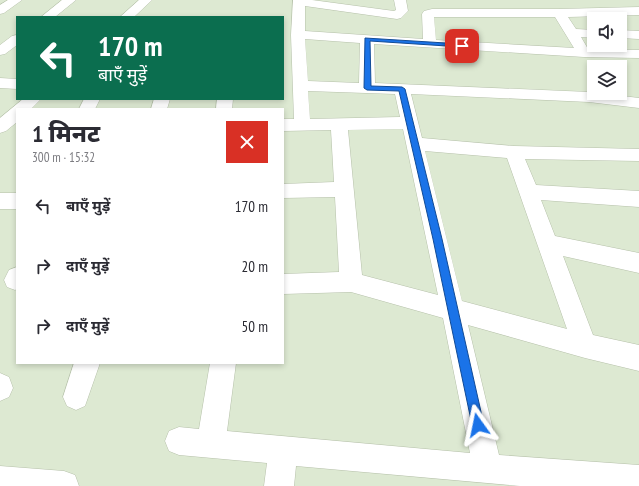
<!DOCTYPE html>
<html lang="hi">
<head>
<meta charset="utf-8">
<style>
	:root { --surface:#fff; --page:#f2f2f3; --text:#2b2b33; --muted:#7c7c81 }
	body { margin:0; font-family:"PT Sans Narrow","Noto Sans Devanagari",sans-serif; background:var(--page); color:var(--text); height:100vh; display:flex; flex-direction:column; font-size:15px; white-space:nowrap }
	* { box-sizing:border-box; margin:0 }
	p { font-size:13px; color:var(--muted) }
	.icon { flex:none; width:22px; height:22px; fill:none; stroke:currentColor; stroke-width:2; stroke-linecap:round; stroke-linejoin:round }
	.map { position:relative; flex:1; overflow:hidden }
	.sheet { position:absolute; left:16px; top:108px; width:268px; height:256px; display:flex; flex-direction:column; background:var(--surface); border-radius:0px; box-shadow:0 2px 6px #0003 }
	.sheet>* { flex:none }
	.hud { position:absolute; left:16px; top:16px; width:268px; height:84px; border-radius:0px; box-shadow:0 2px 6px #0003; background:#0b6e4f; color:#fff; overflow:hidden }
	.buttons { position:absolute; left:587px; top:12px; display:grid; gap:8px }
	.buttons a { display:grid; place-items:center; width:40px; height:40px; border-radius:0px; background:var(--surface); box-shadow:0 2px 6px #0003; font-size:20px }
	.pin { position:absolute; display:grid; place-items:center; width:34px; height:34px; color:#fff; margin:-17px; border-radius:8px; box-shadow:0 2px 6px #0006 }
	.me { position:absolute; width:44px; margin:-22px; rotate:348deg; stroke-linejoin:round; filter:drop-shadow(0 0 3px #0008) }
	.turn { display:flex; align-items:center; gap:14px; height:84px; padding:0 16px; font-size:18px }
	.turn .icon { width:52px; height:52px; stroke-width:2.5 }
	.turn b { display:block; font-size:28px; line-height:34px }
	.round { display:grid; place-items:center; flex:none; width:42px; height:42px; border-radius:0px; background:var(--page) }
	.summary { display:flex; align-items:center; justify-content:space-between; height:68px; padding:0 16px }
	h1 { font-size:24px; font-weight:800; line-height:30px }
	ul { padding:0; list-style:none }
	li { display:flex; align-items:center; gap:12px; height:60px; padding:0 16px }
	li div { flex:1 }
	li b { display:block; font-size:15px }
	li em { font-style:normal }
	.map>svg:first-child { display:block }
</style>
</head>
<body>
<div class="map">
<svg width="639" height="486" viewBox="0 0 639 486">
	<rect width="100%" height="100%" fill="#dde9d2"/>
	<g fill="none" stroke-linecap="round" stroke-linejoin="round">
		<!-- minor casing -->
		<g stroke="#b6c1aa" stroke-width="1">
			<g id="minor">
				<path d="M8,0H22L4,13L0,14V5Z"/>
				<path d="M62,0H76L55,17H41Z"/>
				<path d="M139,0H152L134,17H120Z"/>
				<path d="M293,0H312L394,11L396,10L394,0H406L408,11L401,18L397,19L305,6V31L423,39L422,14L424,11L432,9H559L639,7V15L568,17L576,29L594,30V38L581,37L588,49L639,50V58L584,57L374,44L375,83L589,92L639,98V108L589,102L411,94L422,138L514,146L639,149V161L525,159L536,185L639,191V207L541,200L555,236L639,253V273L563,256L593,335L639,345V371L585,358L468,325L499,455L639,465V486H520L296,466L294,486H264L267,463L179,455L169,451L165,441L169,431L179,427L199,429L210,363H236L227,431L470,453L443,318L351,292L283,294V274L339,272L335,197L283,198V184L334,182L331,130L283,131V119H294L291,35ZM434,17H555L574,48L436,40ZM305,39L360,43L359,83L308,81ZM308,91L395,94L400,117L310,119ZM403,129L438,295L362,275L348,130ZM425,151L507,158L567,329L462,301Z"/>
				<path d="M620,30L639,31V39L620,38Z"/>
				<path d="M17,35V45L5,54L0,55V45L12,36Z"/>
				<path d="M0,78L17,79V89L0,88Z"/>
				<path d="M23,99H41L31,109H17V122L6,131L0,133V118Z"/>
				<path d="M84,99H100L95,109H79Z"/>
				<path d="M154,99H170L167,109H151Z"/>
				<path d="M217,99H233L232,109H216Z"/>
				<rect x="0" y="193" width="17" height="16"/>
				<path d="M17,267V289L15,290L7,287L4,280L9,270Z"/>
				<path d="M74,363H100L85,406L76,410L67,406L63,397Z"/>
				<path d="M0,373L9,377L13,388L9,397L0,401Z"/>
				<path d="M0,466L64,471L75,475L79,486H0Z"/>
			</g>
		</g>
		<!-- minor -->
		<use href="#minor" fill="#fff" fill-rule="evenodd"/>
	</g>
	<!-- route -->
	<path fill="#1a73e8" stroke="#114b97" d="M365,38L462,44L465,46L462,47L370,41L371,86L402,87L405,89L442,239L484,425L482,429L478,431L474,429L472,425L433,239L399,91L367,90L364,88Z"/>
</svg>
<div class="buttons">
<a><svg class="icon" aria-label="sound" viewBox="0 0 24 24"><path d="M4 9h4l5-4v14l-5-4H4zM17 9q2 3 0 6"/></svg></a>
<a><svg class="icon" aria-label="layers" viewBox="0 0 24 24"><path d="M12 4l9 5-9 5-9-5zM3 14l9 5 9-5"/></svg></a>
</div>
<div class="pin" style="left:462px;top:46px;background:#d93025"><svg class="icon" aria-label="arrive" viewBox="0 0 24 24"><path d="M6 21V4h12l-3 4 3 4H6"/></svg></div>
<svg class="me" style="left:478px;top:425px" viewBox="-20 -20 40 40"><path d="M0-17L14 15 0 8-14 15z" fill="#1a73e8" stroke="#fff" stroke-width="4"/></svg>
<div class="hud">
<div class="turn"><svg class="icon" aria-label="left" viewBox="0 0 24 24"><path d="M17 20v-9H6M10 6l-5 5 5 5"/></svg><div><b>170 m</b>बाएँ मुड़ें</div></div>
</div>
<section class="sheet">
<div class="summary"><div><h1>1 मिनट</h1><p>300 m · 15:32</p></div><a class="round" style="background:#d93025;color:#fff"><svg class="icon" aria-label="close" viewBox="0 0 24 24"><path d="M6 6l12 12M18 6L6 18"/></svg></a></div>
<ul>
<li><svg class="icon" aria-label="left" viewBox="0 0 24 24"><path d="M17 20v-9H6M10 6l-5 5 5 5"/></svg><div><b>बाएँ मुड़ें</b></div><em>170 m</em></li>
<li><svg class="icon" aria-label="right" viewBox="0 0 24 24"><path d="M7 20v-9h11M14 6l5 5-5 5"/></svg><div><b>दाएँ मुड़ें</b></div><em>20 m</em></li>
<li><svg class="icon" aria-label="right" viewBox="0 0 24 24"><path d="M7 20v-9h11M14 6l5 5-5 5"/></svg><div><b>दाएँ मुड़ें</b></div><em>50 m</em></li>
</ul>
</section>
</div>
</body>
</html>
